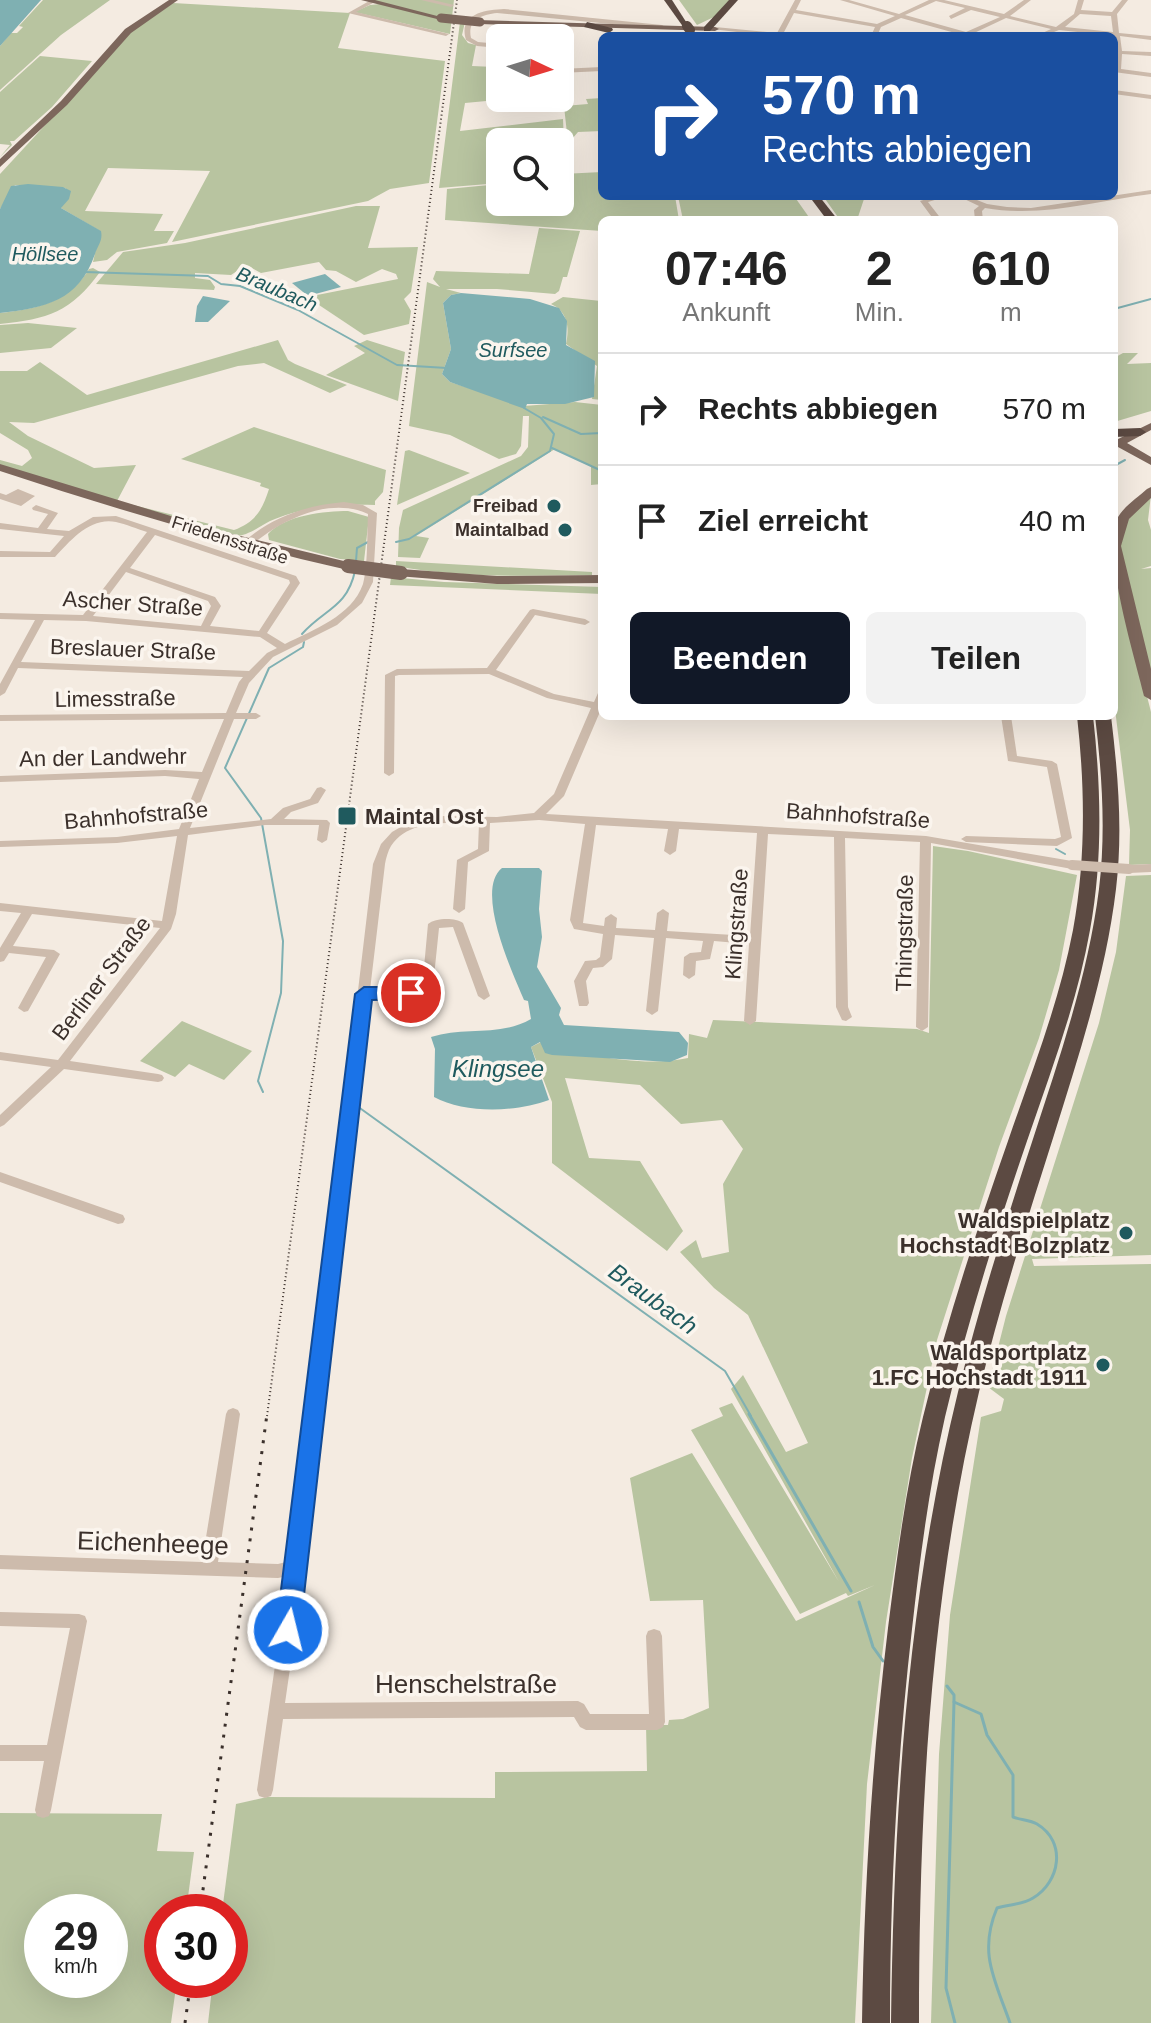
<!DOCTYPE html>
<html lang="de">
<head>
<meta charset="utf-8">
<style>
	:root { --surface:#fff; --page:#f2f2f2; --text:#222; --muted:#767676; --line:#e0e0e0; --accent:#111827 }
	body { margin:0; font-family:Arial,sans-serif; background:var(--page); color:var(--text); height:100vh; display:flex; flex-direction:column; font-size:30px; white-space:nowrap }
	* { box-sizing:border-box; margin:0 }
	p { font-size:26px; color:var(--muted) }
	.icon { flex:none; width:44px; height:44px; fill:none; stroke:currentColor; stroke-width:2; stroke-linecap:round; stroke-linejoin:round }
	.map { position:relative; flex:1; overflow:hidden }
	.side { position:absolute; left:598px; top:216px; width:520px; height:504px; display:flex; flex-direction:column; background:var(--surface); border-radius:12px; box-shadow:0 8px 32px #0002 }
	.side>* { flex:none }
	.top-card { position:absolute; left:598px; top:32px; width:520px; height:168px; border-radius:12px; box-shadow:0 8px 32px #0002; background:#1a4fa0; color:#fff; overflow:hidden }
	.needle { width:52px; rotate:94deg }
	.tools { position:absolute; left:486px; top:24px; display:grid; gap:16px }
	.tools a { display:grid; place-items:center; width:88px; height:88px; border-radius:12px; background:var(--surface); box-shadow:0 8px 32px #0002; font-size:40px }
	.speed { position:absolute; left:24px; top:1894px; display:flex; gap:16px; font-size:40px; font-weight:700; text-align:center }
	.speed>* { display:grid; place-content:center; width:104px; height:104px; border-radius:50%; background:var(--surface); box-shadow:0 8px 32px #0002; line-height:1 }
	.speed small { font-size:20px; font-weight:400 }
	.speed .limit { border:12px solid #d22; background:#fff; color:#111 }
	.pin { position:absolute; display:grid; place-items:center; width:68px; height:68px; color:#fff; margin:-34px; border:4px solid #fff; border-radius:50%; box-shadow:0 2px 8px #0007 }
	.me { position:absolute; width:88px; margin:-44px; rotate:8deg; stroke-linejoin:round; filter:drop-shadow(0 0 6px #0008) }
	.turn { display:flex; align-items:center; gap:28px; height:168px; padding:0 32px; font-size:36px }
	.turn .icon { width:104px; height:104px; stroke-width:2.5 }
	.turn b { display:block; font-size:56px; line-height:68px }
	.eta { display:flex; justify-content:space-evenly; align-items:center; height:136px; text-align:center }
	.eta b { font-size:48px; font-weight:800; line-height:56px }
	.cta { display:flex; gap:16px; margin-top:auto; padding:16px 32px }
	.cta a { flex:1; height:92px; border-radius:12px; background:var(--accent); color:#fff; font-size:32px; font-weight:800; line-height:92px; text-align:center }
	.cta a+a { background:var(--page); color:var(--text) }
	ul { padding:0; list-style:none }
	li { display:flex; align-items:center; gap:24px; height:112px; padding:0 32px; border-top:2px solid var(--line) }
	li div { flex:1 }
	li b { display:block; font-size:30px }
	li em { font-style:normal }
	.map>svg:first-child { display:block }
</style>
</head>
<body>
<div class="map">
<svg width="1151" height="2023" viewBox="0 0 1151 2023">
	<rect width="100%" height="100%" fill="#f4ebe1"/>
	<!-- green -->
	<g fill="#b8c4a0" fill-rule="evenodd">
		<path d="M43,0H110L61,35L0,90V46L11,33H17L23,27L19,26Z"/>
		<path d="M369,0H454L450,34L354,12L370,5L380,4Z"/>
		<path d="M679,0H730L716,16L697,25Z"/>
		<path d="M173,3L350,13L338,48L445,61L429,183L390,189L368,201L172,242L210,171L108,168L85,211L163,214L154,231H174L167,243L117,252L107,260L93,262L100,231L61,208L66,188L15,185L0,209V174L132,31Z"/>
		<path d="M460,22H465L462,35L468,43L476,45L472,66L495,67L490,88L497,100L465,103L460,131L563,119L565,166L562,174L602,172V196H675L679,220H602V231L445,220L447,189L500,184V202H560V142H500V183L439,188Z"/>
		<path d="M40,56L92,61L52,107L14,141H10L12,145L0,157L10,145L0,144V92Z"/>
		<path d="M602,98V131L578,132L572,139V152H569L564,106L588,104L586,99Z"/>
		<path d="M678,196H794L811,220H683Z"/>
		<path d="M823,196H865L857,220H840Z"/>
		<path d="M356,206H380L368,248L418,247L411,292L404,299L411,311L409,324L364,335L307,297L398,279L396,274L382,269L356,282L336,271L326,270L319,262L261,273L246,265L231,275L195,273V278L210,280L215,287L214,290L96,284L123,252L185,243Z"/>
		<path d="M539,228L580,231L567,277H563L559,291L555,294L497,289H446L461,293L451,295L443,303L451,349L442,374L450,382L524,406L575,402L602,405V484L591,485V466L555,449L416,536L429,538L420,558L398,557L399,528L403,510L521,456L528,447L529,416H523L521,446L516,454L499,459L450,435L409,426L427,282L440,287L433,279L436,271L529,274Z"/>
		<path d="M93,268L100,272C71,312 48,319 0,324V313C37,309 69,302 89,269Z"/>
		<path d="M563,297L601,301L602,400L592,399L597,366L566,344C570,327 567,311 551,304Z"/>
		<path d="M28,323L77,328L51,348L0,353V325Z"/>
		<path d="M278,340L288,360L295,364L347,385L330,393L264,363L238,366L34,423L9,422L28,436L94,468L136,465L117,501L234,530C255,522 262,511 269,489L260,486L261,483L181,459L254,427L386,470L383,492L375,501V505C339,504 308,506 275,519C261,524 250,536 235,536L114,503L0,465V460L22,466L32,458L28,450L0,433V371H27L40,362L87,395Z"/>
		<path d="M367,340L405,352L398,401L326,375L365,353L354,346Z"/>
		<path d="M1123,353H1138L1127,364L1151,363V411L1114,422V358Z"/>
		<path d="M409,450L470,473L397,505L405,451Z"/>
		<path d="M1151,495L1148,520L1151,530V566L1141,569L1151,568V682L1120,561L1122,526Z"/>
		<path d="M348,511L369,517L364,561L340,559L269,540L268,534C285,515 325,511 348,511Z"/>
		<path d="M396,561L592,572V575C527,576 460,578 396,566Z"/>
		<path d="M1114,566L1151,712V864L1129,865L1130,830L1114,701Z"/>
		<path d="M391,577L444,582L602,587V594L390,585Z"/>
		<path d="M933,846L968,851L1077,875L1059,970L1039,1038L999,1147L937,1340L912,1458L886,1622L867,1784L855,2023H208L213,1980H230V1912H222L236,1804L267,1797L495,1798V1772L647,1771L646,1725H668L669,1720L683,1719L709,1708L703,1600L650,1601L630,1478L692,1453L796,1621L875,1585L848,1596L846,1593L800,1614L691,1430L723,1416L719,1408L732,1403L839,1582L731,1389L743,1375L786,1452L808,1443L748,1315L714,1288L680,1252L696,1240L702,1258L729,1252L723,1184L743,1149L722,1120L681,1124L640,1085L565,1078L589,1158L640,1161L683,1231L667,1251L552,1163V1102L531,1047L541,1042C584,1055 643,1068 688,1058L689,1034L707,1038L713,1020L917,1029L929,1033Z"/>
		<path d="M1151,875V1255L1032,1259L1034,1266L1151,1264V2023H931L939,1754L950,1615L981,1417L1001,1411L1004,1399L988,1387L1006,1316L1099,1023L1116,952L1126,876Z"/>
		<path d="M182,1021L252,1051L224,1080L189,1064L175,1077L140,1061Z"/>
		<path d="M0,1813L162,1814L157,1851L194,1852L186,1912H162V1980H177L171,2023H0ZM42,1912H110V1980H42Z"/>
	</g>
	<!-- water -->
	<g fill="#7fb0b2">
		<path d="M0,0H41L0,46Z"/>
		<path d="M28,184L63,187L71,191L69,199L61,208L101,231C103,241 98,245 95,254C79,301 45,308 0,313V209L11,186Z"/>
		<path d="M325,274L341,287L308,296L292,283Z"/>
		<path d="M461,293L530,299L559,308L567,321L566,345L595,361L594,397L565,404H527L525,409L450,382L442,374L451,349L443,303L451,295Z"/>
		<path d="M203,296L230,301L208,322H195L197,306Z"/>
		<path d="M502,868H539L542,871L539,909L542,937L537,967L561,1008L559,1015L564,1025L679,1032L688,1043L687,1055L670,1062L552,1055L545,1053L540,1042L531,1047L549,1100C517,1112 465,1114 434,1097L435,1049L431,1037C464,1026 500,1037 531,1019L528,1001L524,1000C513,974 474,890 502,868Z"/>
	</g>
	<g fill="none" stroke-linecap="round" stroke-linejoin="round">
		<!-- stream-far1 -->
		<g stroke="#7fb0b2" stroke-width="2">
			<path d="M85,272L208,276L221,284L240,286L298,310L397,365L447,368"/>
			<path d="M1114,309L1151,299"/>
			<path d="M543,417L581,434L602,433"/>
			<path d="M552,448L602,471"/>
			<path d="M1114,466L1125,460"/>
			<path d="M396,542L409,539L550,451L554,434L541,418L524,408"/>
			<path d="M356,561L357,548L368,542"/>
			<path d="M302,634C324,609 347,608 355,571"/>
			<path d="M1056,849L1065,854"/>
			<path d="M263,1092L258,1081L281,993L283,941L261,818L225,768L269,668L303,647L304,642"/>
			<path d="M357,1106L725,1371L751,1416"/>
		</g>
		<!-- stream -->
		<g stroke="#7fb0b2" stroke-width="3">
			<path d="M749,1414L851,1591"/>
			<path d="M859,1602L873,1647L883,1661"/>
			<path d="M947,1686L954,1695V1702L981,1714L987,1735L1013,1775V1817C1021,1820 1030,1820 1037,1824C1067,1842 1060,1882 1033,1898C1022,1905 1010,1904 997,1908C978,1953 995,1980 1010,2023"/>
			<path d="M954,1702L946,1988L955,2023"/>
		</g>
		<!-- minor -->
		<g fill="#cdbbac" fill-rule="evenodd">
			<path d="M371,0L373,3L356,12L449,34L446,36L348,13Z"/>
			<path d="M421,0H433L454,5L451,7Z"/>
			<path d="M795,0H801L796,10L877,24L895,16L840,0H849L899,14L929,0H944L1004,14L1024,0H1031L1010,16L1056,27L1074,14L1078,0H1084L1081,10L1112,12L1122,0H1128L1117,14L1119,33L1151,36V40L1120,36L1122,51L1151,52V56L1122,54L1121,69L1151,73V77L1114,72L1116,54H1114V50H1116L1114,36L1059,30L1044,36H1036L1051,29L1006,18L972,34L976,36H966L901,18L881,27L877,36H871L875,27L794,13L783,34L793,36H771L712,29L715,27L777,33ZM936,1L965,8L949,16L951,19L971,10L1000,17L966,32L905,15ZM1080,14L1111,16L1113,32L1065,27Z"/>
			<path d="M504,9L662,25L665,27L662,29L497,13C481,15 467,20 471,38L478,42L500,44V48L477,46L466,40C458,14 484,10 504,9Z"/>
			<path d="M500,48L498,83L495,85L492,83L497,50Z"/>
			<path d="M602,67V71L560,73V69Z"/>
			<path d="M560,88L563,91L560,93Z"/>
			<path d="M1114,90L1151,95V99L1114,94Z"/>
			<path d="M1151,190V194C1095,201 1042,218 985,208L982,211L983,220H975L974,210L979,206L958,196H967L987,204L1007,207L1031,208Z"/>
			<path d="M936,196H948L928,202L942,220H934L920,201Z"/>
			<path d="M18,489L35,496L21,506L0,499V493L6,495Z"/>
			<path d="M344,502L363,505L377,513L373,582L362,603L337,625L273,657L249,683L236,713H256L261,716L256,719H234L190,828L271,819L283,808L310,799L317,788L321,787L326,790L318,803L291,812L284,819L327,820L330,823L327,840L322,843L317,840L319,825H265L188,835L176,914L171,929L70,1061L158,1074L162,1075L164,1078L162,1081L158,1082L64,1069L4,1125L0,1127V1115L51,1067L0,1060V1052L58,1060L160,928L32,914L13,946L54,950L60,954L28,1011L24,1012L18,1008L46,957L9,953L4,961L0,962V948L21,913L0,911V903L162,921L177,836L117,843L0,847V841L117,837L179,829L199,779L165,776L0,782V776L165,770L202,772L224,719L0,721V715L226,713L239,682L243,677L18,668L5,693L0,696V684L35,620L0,619V613L83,615L147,532C137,529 126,524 116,522C90,517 71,540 55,557H0V551L50,552L64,536L0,529V523L38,528L48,514L33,510L32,508L36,505L58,513L47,529L69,531L93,517L116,516L296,576L300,583L267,633L285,644C313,630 352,616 363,584C368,566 367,533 368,514C337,499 299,513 272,530C263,535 255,545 245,545L243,543C270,517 308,505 344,502ZM155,535L289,580L290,583L259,631L210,626L221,606L215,597L130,568ZM126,572L208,601L211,606L201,626L93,616ZM44,620L86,621L260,637L277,648L267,653L249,671L21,662Z"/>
			<path d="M533,609L585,619L590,622L585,625L535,615L496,670L554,694L594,702L598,693L602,692V707L564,796L546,814L926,836L1072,861L1078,865L1072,869L931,843L928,1027L922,1031L916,1027L920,842L845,838L848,1007L852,1017L846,1021L842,1020L836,1007L834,837L768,834L756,1021L750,1025L744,1021L749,944L714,941L710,959L696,961L695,975L689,979L683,975L684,957L690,953L701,952L703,941L666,938L658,1011L652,1015L646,1011L654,938L615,935L612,959L603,967L593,968L586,981L589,1003L587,1006H579L574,981L585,961L596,960L600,957L603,934L574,929L570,920L585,824L539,820L490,823L489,851L468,862L465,909L459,913L453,909L457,860L478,849L479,823C451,823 409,818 391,846C388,851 386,858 385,864L370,990L422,989L428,924C435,918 455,917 463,923L490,996L484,1000L478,996L453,927L439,928L432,996L369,998L306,1558L285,1703L578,1701L584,1704L590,1714H649L646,1636L648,1631L654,1629L660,1631L662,1636L665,1722L663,1727L657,1730H586L580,1727L574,1717L283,1719L273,1790L271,1796L265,1798L259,1796L257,1790L288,1576L278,1578L0,1569V1555L202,1562L226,1414L228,1410L233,1408L238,1410L240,1414L218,1562L278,1564L286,1562L291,1556L373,864L381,844L392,832L406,824L426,818L444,816L497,817L534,813L554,794L591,708L547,698L489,674L399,675L395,676L394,773L389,776L384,773L385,675L397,669L487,668L530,610ZM596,825L668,829L664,851L670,855L676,851L679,829L757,833L750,936L667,931L669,913L663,909L657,913L655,930L616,928L617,918L611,914L605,918L604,926L583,923Z"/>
			<path d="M1001,716H1011L1017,756L1052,761L1057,764L1072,838L1057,846L966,842L961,839L966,836L1055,839L1061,837L1047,767L1008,761Z"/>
			<path d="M1151,864V872L1129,873L1123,869L1129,865Z"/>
			<path d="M0,1172L123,1215L125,1219L123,1223L118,1224L0,1182Z"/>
			<path d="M0,1612L79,1614L85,1616L87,1621L51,1810L49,1816L43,1818L37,1816L35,1810L44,1761H0V1745H47L70,1628L0,1626Z"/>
		</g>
		<!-- major -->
		<g fill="#7d675c" fill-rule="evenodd">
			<path d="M169,0H178L131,33L67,105L0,167V159L61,101L125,29Z"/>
			<path d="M361,0H375L445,18L441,20Z"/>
			<path d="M477,20L715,27L719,29L715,31L480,24Z"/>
			<path d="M1151,423V430L1127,443L1151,457V465L1118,447L1114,448V441Z"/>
			<path d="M0,464L220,531L352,563L354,566L348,570C230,543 115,509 0,471Z"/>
			<path d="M1151,487V498L1129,519L1121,546L1151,669V700L1144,696C1135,658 1102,552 1117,519C1122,508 1138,497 1147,489Z"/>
			<path d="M401,569L497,576L602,575V583L497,584L397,576L395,573Z"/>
		</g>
		<!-- highway -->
		<g fill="#5c4a42" fill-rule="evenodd">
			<path d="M664,0H672L690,28H684Z"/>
			<path d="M729,0H738L710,31H704V27Z"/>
			<path d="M587,22L612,28L613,30L609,33L584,27Z"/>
			<path d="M809,196H819L838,220H827Z"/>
			<path d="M1114,429L1140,428L1146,432L1140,436L1114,437Z"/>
			<path d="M1077,716H1093C1101,787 1103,859 1090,930C1077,1003 1051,1071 1027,1141C996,1232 967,1323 945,1417C929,1487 920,1558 912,1629C897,1760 890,1891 890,2023H862C864,1891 872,1760 888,1628C897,1557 906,1486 923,1417C946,1323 976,1232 1008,1141C1032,1071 1059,1003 1073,930C1086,859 1085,787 1077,716Z"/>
			<path d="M1095,716H1111C1118,774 1123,831 1116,889C1106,973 1079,1055 1054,1135C1027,1220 1000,1305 979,1392C930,1599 919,1811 919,2023H891C894,1811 907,1599 958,1392C979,1307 1005,1224 1032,1142C1059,1059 1088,976 1099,889C1106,831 1102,774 1095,716Z"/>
		</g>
		<!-- rail-far1 -->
		<path stroke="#3b302b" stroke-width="2" stroke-dasharray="1 3" stroke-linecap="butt" d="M267,1416L457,0"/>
		<!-- rail -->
		<g stroke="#3b302b" stroke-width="3" stroke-dasharray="3 8" stroke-linecap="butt">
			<path d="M200,1912L267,1414"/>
			<path d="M185,2023L191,1980"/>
		</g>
		<!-- minor-bridge -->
		<path stroke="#cdbbac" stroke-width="10" d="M1072,865L1129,869"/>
		<!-- major-bridge-far1 -->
		<path stroke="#7d675c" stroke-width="9" d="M441,18L480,22"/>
		<!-- major-bridge -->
		<path stroke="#7d675c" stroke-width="14" d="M348,566L401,573"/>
		<!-- highway-bridge -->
		<path stroke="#5c4a42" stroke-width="10" d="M687,26L690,30"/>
	</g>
	<!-- route -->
	<path fill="#1a73e8" stroke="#114b97" stroke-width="2" d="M364,987H411L420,993L411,999L372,1000L300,1630L296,1638L288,1641L280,1638L276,1630L355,994Z"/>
	<!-- markers -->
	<g fill="#1f5a5e" stroke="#fbf5ee" stroke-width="3">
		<circle cx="554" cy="506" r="8"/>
		<circle cx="565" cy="530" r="8"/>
		<rect x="337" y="806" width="20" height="20" rx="4"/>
		<circle cx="1126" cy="1233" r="8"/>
		<circle cx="1103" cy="1365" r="8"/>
	</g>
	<g text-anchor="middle" stroke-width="7" stroke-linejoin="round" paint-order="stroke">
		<!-- far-poi labels -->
		<g font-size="18" font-weight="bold" fill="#3b302b" stroke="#fbf5ee" text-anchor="end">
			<text x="538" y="512">Freibad</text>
			<text x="549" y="536">Maintalbad</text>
		</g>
		<!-- far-street labels -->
		<g font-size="18" fill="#3b302b" stroke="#fbf5ee">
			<text transform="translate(230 540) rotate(18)" y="6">Friedensstraße</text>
		</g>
		<!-- far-water labels -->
		<g font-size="20" font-style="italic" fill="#1f5a5e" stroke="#fbf5ee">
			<text x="45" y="261">Höllsee</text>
			<text transform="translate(277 289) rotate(23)" y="7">Braubach</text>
			<text x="513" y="357">Surfsee</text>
		</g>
		<!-- street labels -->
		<g font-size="22" fill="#3b302b" stroke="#fbf5ee">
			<text transform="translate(133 603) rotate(4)" y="8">Ascher Straße</text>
			<text transform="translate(133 649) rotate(2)" y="8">Breslauer Straße</text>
			<text transform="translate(115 698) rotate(-1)" y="8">Limesstraße</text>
			<text transform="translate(103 757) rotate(-1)" y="8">An der Landwehr</text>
			<text transform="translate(136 815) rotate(-5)" y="8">Bahnhofstraße</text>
			<text transform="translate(858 815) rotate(4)" y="8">Bahnhofstraße</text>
			<text transform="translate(736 924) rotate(-86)" y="8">Klingstraße</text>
			<text transform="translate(904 933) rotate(-89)" y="8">Thingstraße</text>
			<text transform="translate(101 978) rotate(-53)" y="8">Berliner Straße</text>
		</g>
		<!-- poi labels -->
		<g font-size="22" font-weight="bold" fill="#3b302b" stroke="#fbf5ee" text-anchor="end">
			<text x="365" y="824" text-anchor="start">Maintal Ost</text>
			<text x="1110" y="1228">Waldspielplatz<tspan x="1110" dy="25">Hochstadt Bolzplatz</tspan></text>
			<text x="1087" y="1360">Waldsportplatz<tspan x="1087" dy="25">1.FC Hochstadt 1911</tspan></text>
		</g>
		<!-- water labels -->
		<g font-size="24" font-style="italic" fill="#1f5a5e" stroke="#fbf5ee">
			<text x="498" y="1077">Klingsee</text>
			<text transform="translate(653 1299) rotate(36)" y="8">Braubach</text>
		</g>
		<!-- near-street labels -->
		<g font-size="26" fill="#3b302b" stroke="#fbf5ee">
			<text transform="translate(153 1543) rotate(2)" y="9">Eichenheege</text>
			<text x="466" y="1693">Henschelstraße</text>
		</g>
	</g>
</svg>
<div class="tools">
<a><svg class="needle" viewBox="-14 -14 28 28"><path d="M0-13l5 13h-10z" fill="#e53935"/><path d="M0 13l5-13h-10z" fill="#767676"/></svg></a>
<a><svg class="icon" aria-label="search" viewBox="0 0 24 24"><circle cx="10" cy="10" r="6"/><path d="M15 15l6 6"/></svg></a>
</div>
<div class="speed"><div>29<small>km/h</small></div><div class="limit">30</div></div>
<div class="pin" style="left:411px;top:993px;background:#d93025"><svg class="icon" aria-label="arrive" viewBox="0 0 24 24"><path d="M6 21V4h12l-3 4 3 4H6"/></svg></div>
<svg class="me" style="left:288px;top:1630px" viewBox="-20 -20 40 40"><circle r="17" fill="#1a73e8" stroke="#fff" stroke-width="3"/><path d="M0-11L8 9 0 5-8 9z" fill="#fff"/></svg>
<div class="top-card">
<div class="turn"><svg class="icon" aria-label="right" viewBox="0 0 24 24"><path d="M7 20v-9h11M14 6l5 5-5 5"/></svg><div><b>570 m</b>Rechts abbiegen</div></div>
</div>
<section class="side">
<div class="eta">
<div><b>07:46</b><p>Ankunft</p></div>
<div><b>2</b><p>Min.</p></div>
<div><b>610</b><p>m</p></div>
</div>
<ul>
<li><svg class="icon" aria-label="right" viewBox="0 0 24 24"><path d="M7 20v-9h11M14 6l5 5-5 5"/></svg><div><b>Rechts abbiegen</b></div><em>570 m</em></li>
<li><svg class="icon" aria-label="arrive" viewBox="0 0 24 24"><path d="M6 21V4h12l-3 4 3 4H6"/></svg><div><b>Ziel erreicht</b></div><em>40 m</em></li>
</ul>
<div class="cta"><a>Beenden</a><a>Teilen</a></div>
</section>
</div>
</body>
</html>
